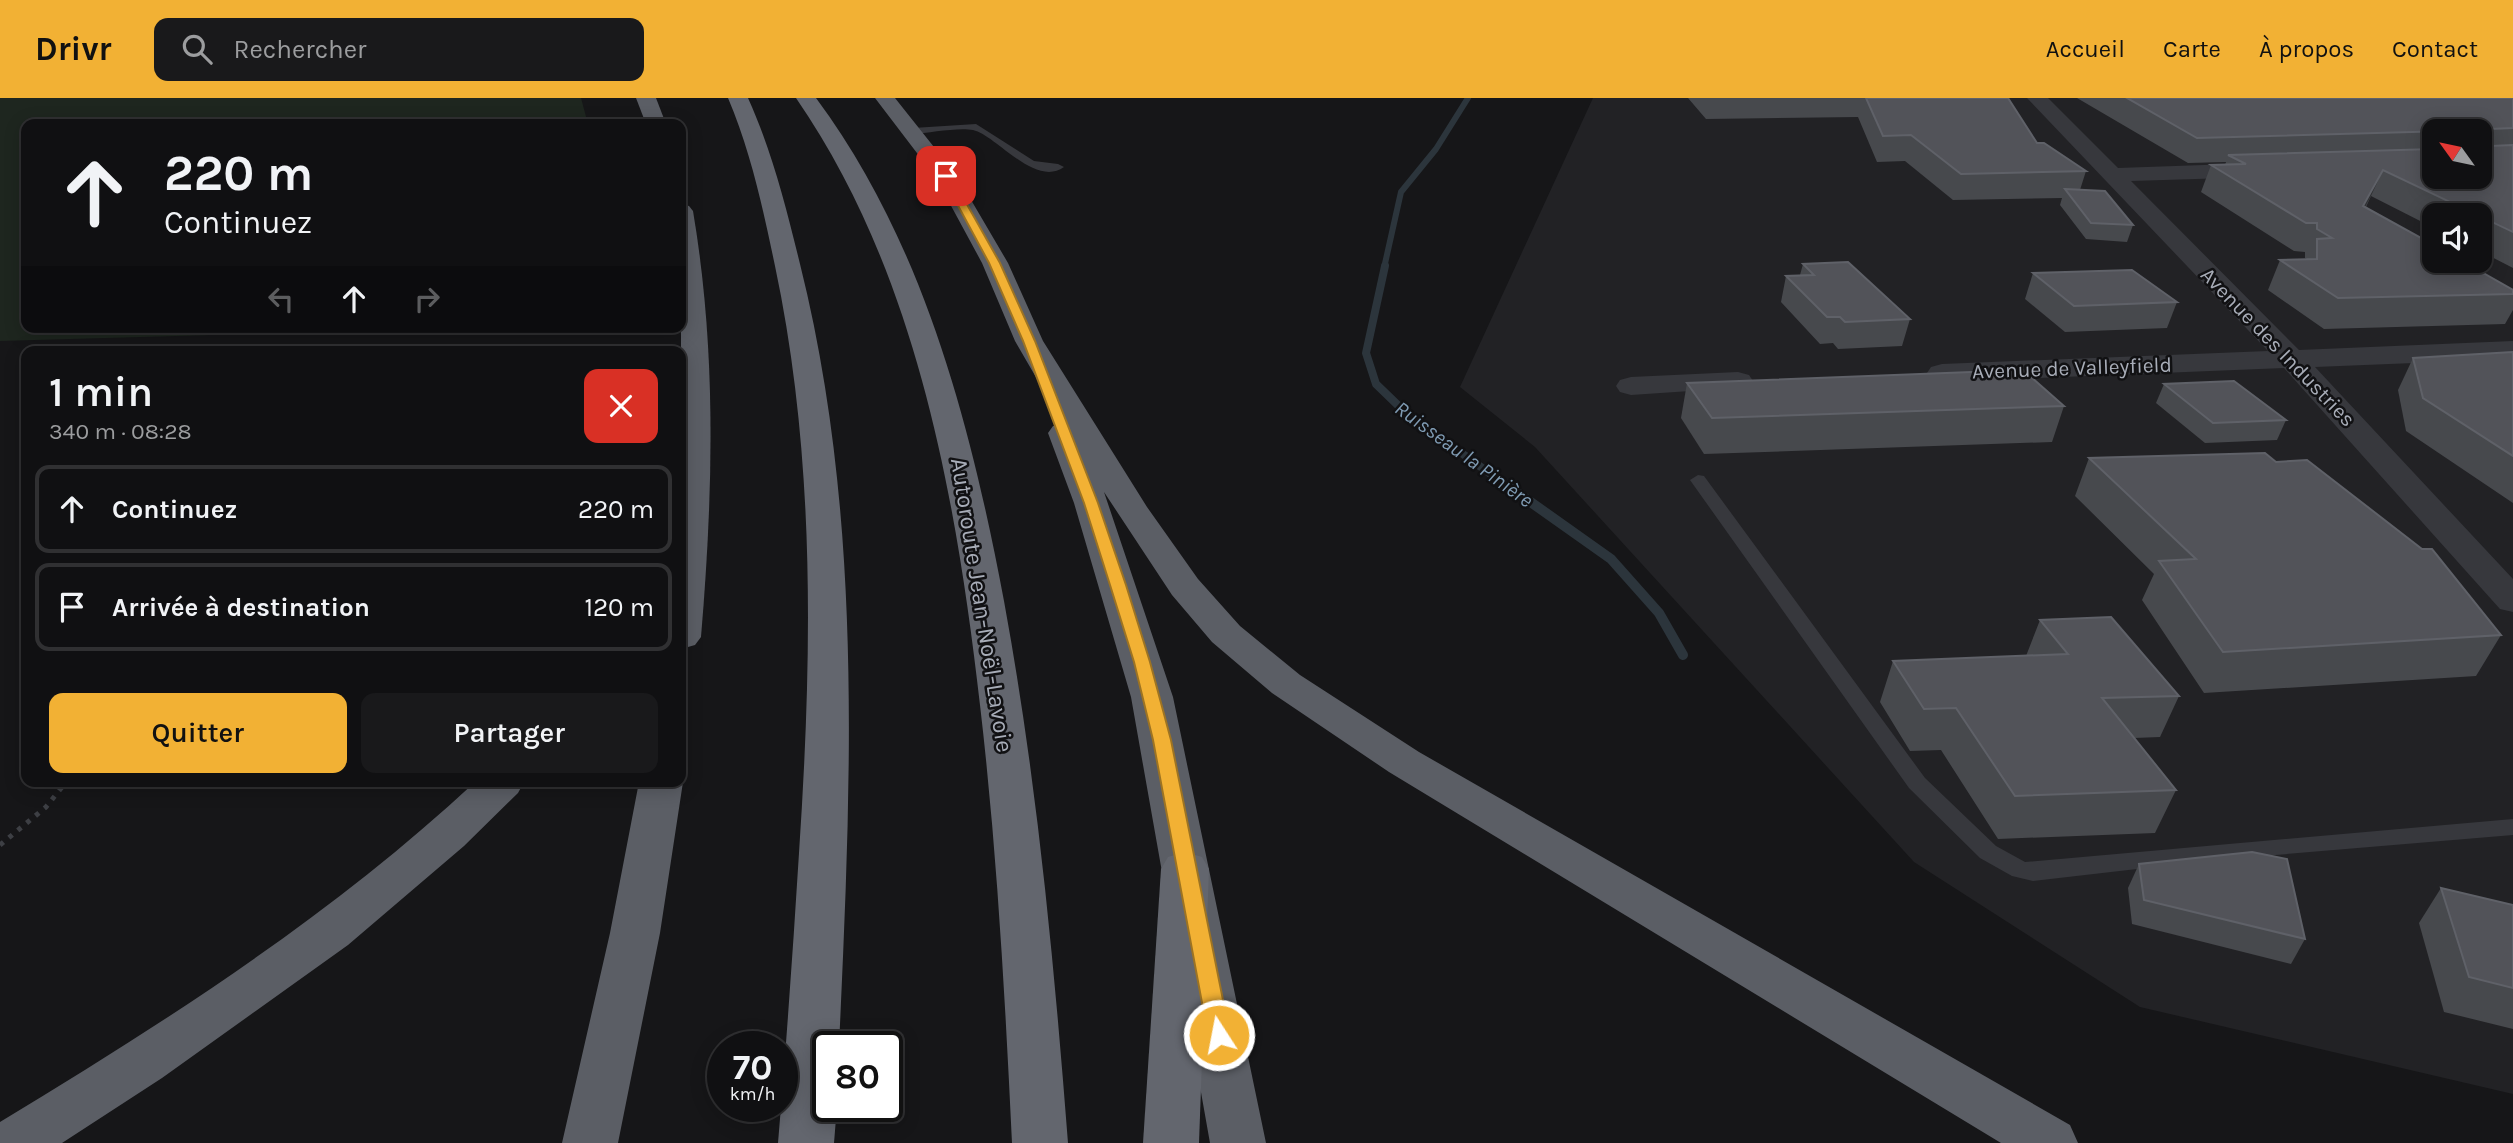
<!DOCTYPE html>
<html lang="fr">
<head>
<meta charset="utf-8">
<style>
	:root { --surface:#101012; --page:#19191b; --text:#f1f3f6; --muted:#9c9d9f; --line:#303032; --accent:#f2b134 }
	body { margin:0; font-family:Karla,sans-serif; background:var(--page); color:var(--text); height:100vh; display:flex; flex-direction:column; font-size:26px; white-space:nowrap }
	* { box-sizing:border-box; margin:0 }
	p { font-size:23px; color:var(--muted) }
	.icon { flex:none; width:38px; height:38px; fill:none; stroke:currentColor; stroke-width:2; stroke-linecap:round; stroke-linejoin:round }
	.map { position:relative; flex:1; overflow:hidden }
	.drawer { position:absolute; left:21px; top:248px; width:665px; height:441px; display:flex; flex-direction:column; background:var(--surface); border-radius:14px; box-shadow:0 4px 18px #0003,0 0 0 2px var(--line) }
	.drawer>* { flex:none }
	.top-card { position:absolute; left:21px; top:21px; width:665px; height:214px; border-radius:14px; box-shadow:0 4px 18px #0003,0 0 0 2px var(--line); background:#101012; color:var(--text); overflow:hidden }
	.needle { width:46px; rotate:303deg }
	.controls { position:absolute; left:2422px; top:21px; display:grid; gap:14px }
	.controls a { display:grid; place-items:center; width:70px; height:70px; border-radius:14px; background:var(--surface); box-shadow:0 4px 18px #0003,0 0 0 2px var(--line); font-size:35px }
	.speed { position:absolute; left:707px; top:933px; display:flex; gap:14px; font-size:35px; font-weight:700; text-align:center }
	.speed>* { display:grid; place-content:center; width:91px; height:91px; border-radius:50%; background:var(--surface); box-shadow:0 4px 18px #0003,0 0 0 2px var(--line); line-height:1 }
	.speed small { font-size:18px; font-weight:400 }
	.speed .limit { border:4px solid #111; border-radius:10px; background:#fff; color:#111 }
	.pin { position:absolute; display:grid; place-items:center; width:60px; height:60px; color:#fff; margin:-30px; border-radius:14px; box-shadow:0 4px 10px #0006 }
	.me { position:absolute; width:77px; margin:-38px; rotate:349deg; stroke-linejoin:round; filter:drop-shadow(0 0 5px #0008) }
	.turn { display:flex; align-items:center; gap:24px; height:147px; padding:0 28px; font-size:32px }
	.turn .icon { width:91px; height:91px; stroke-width:2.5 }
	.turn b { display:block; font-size:49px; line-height:60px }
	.lanes { display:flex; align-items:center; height:66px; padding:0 28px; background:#0003; justify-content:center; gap:35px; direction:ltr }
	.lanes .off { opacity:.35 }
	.round { display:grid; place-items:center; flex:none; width:74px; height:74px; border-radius:14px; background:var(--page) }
	.head { display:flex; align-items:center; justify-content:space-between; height:119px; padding:0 28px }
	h1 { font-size:42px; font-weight:600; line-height:52px }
	.button { display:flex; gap:14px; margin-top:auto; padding:14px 28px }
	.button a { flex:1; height:80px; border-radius:14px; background:var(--accent); color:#111; font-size:28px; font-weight:600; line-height:80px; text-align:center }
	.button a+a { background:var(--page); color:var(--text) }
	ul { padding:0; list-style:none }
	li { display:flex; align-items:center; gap:21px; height:88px; margin:0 14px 10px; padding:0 14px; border:4px solid var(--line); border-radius:14px }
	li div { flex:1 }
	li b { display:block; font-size:26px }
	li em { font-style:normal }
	header { display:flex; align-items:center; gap:42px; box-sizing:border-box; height:98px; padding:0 35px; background:var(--accent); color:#111 }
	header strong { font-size:33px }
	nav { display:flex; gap:38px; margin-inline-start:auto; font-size:24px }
	.search { width:490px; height:63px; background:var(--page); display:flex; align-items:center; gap:18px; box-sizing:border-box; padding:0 24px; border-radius:14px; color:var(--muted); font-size:26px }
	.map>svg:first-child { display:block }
</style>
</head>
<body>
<header>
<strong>Drivr</strong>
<div class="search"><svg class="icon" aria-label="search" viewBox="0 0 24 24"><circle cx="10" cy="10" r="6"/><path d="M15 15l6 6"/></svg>Rechercher</div>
<nav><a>Accueil</a><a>Carte</a><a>À propos</a><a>Contact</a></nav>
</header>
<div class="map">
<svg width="2513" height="1045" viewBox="0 0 2513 1045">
	<rect width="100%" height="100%" fill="#161618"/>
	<!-- built -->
	<path fill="#222225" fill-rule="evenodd" d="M1593,0H2513V996L2140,909L1914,764L1535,349L1460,289ZM2434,33H2480V79H2434ZM2434,117H2480V163H2434Z"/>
	<!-- green -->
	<path fill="#1e261f" d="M0,0H581L588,26H26V229H368L349,233L0,243Z"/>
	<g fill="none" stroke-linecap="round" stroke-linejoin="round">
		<!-- stream-far2 -->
		<path stroke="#2c353c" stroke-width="6" d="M1384,170L1401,94L1436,51L1468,0"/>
		<!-- stream-far1 -->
		<path stroke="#2c353c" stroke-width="8" d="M1385,168L1366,255L1376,286L1406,315L1510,390"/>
		<!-- stream -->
		<path stroke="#2c353c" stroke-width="10" d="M1508,388L1611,461L1659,515L1683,557"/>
		<!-- path -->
		<path stroke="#3d3f44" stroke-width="5" stroke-dasharray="4.5 7" stroke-linecap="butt" d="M0,747L46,709L66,684"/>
		<!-- service -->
		<g fill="#37383d" fill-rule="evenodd">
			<path d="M976,26L1034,63L1058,66L1064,69C1035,90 996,37 973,32C958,29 929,35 913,36L908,33L913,30Z"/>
			<path d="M1698,377L1704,378L1925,680L1996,748L2025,764L2513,721V737L2215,762L2033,783L2012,778L1980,760L1909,690L1690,382Z"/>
		</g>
		<!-- minor -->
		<g fill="#37383d" fill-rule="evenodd">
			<path d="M2027,0H2048L2118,70L2261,65L2269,67L2272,72L2269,77L2261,79L2131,83L2299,252L2513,243V261L2315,269L2513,481V514L2500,511L2284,270L1942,284L1931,281L1927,275L1931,269L1942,266L2268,253Z"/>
			<path d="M1738,274L1749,277L1753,283L1749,289L1631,297L1620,294L1616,288L1620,282L1631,279Z"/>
		</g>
		<!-- trunk -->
		<g fill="#5b5e65" fill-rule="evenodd">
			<path d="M636,0H656L666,26H646Z"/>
			<path d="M875,0H895L957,78L1008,165L1043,243L1147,409L1198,481L1240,528L1300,577L1419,654L2070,1027L2078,1045H2001L1389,674L1272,595L1212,544L1172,497L1104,394L1173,599L1266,1045H1210L1131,599L1074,405L1048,335L1053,328L1063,326L1015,243L982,165L936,80Z"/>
			<path d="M681,106L689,108L693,113C717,255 713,396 701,539L695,547L681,551Z"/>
			<path d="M681,680L683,684L660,835L618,1045H562L610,835L639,684H681Z"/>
			<path d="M475,684H524L518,695L464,748L348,847L162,980L62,1045H0V1024C167,923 331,818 475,684Z"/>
		</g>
		<!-- motorway -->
		<g fill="#63666e" fill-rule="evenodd">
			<path d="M728,0H748C772,53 786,109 800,166C864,422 851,687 839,948H828V1008H837L834,1045H778C786,950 793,852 799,755C812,559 816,362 775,168C763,111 751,54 728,0Z"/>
			<path d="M796,0H816C924,145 971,328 1004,503C1037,682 1054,864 1068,1045H1012C1005,899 997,752 980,607C956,399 917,175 796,0Z"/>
			<path d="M1185,754L1202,759L1209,771L1199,1045H1143L1161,771L1168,759Z"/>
		</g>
	</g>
	<!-- wall -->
	<g fill="#47494d" fill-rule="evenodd">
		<path d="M1688,0H2008L2037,45L2086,73L2080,92L2133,127L2127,144L2086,141L2060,107L2062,100L1953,102L1905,63L1877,64L1858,19L1706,21Z"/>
		<path d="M2077,0H2513V170L2480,153V117H2434V130L2371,98L2366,109L2513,192V212L2505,226L2324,231L2268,192L2280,162L2307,161L2305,160V154L2294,153L2201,94L2211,67H2225L2226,64L2188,65ZM2434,33H2480L2434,79Z"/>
		<path d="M1803,166L1910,221L1902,248L1838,251L1833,245L1820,246L1781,204L1786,178L1800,177Z"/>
		<path d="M2033,175L2177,204L2167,230L2065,234L2025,201Z"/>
		<path d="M2513,254V405L2406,333L2398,292L2413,260Z"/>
		<path d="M1687,285L2064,308L2052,344L1704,356L1681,320Z"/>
		<path d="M2164,286L2286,322L2277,342L2205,345L2156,305Z"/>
		<path d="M2089,360L2501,537L2476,578L2204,595L2142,502L2154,476L2075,398Z"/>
		<path d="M2040,522L2179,598L2160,639L2134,640L2176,692L2155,735L1998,741L1941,652L1910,653L1880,604L1893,563L2026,558Z"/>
		<path d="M2139,766L2305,841L2291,866L2132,826L2128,790Z"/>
		<path d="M2441,790L2513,807V931L2444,914L2419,825Z"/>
	</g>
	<!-- shaded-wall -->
	<path fill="#2f3033" d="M2383,72L2371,98L2351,135L2363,108Z"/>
	<!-- building -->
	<g fill="#525359" stroke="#5f6168" stroke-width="2">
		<path d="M1866,0H2008L2037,45H2044L2086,73L1961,76L1911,37L1883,38Z"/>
		<path d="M2127,0H2513V30L2490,31L2491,48L2513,47V134L2383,72L2363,108L2434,147V163H2462L2513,192V196L2338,200L2280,162L2317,161V141L2332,140L2317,131V125H2306L2211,67L2246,66L2228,57L2434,51V79H2480V33H2448L2197,40Z"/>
		<path d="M2065,91L2105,93L2133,127L2091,125Z"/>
		<path d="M1848,164L1910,221L1845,224L1840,219H1827L1786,178L1814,177L1803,166Z"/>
		<path d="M2132,172L2177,204L2074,208L2033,175Z"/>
		<path d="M2513,254V358L2423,300L2413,260Z"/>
		<path d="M2023,272L2064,308L1712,320L1687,285Z"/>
		<path d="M2234,283L2286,322L2213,325L2164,286Z"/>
		<path d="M2265,355L2276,364L2307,362L2422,451H2432L2501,537L2223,554L2159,463L2196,461L2089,360Z"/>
		<path d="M2111,519L2179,598L2102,600L2176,692L2015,698L1956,610L1924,611L1893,563L2068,556L2040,522Z"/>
		<path d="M2252,754L2287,761L2305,841L2144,802L2139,766Z"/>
		<path d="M2441,790L2513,807V890L2469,879Z"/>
	</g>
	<!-- route -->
	<path fill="#f2b134" stroke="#9d7322" stroke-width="2" d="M946,76L951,78L1000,165L1035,243L1098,405L1126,487L1150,564L1171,642L1230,937L1227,944L1219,946L1211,944L1208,937L1153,642L1134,564L1110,487L1084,405L1023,243L989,165L942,78Z"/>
	<g text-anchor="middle" stroke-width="5" stroke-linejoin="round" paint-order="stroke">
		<!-- far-street labels -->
		<g font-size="21" fill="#a8adb8" stroke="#111113">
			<text transform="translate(2278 249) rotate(46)" y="7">Avenue des Industries</text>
			<text transform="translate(2072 270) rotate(-2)" y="7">Avenue de Valleyfield</text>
		</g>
		<!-- far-water labels -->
		<g font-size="21" font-style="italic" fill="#7f9bb3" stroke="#111113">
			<text transform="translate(1464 356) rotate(36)" y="7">Ruisseau la Pinière</text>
		</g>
		<!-- street labels -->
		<g font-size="24" fill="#a8adb8" stroke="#111113">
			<text transform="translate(982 507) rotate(81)" y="8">Autoroute Jean-Noël-Lavoie</text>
		</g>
	</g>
</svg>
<div class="controls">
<a><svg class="needle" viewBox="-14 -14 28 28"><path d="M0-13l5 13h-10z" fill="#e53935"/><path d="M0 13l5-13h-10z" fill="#9c9d9f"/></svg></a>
<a><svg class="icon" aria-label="sound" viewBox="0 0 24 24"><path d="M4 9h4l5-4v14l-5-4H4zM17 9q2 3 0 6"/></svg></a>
</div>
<div class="speed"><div>70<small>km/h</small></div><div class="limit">80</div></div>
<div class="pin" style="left:946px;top:78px;background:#d93025"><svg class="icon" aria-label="arrive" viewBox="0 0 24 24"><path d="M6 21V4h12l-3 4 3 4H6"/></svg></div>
<svg class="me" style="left:1219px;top:937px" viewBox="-20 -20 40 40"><circle r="17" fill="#f2b134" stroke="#fff" stroke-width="3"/><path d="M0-11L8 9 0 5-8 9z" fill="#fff"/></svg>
<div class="top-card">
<div class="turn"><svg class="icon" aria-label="ahead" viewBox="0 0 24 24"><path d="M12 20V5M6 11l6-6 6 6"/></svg><div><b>220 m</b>Continuez</div></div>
<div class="lanes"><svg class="icon off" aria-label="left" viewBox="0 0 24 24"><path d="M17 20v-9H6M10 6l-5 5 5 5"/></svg><svg class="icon" aria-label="ahead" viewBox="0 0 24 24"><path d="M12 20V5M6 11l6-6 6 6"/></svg><svg class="icon off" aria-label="right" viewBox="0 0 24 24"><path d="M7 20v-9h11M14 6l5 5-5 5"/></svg></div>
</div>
<section class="drawer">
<div class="head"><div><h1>1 min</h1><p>340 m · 08:28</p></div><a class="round" style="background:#d93025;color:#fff"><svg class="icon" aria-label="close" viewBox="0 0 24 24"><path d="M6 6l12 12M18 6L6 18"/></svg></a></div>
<ul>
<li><svg class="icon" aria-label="ahead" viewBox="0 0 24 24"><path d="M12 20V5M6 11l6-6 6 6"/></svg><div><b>Continuez</b></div><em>220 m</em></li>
<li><svg class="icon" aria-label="arrive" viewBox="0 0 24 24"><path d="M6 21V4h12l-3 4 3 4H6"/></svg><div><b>Arrivée à destination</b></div><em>120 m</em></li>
</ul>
<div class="button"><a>Quitter</a><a>Partager</a></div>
</section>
</div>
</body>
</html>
